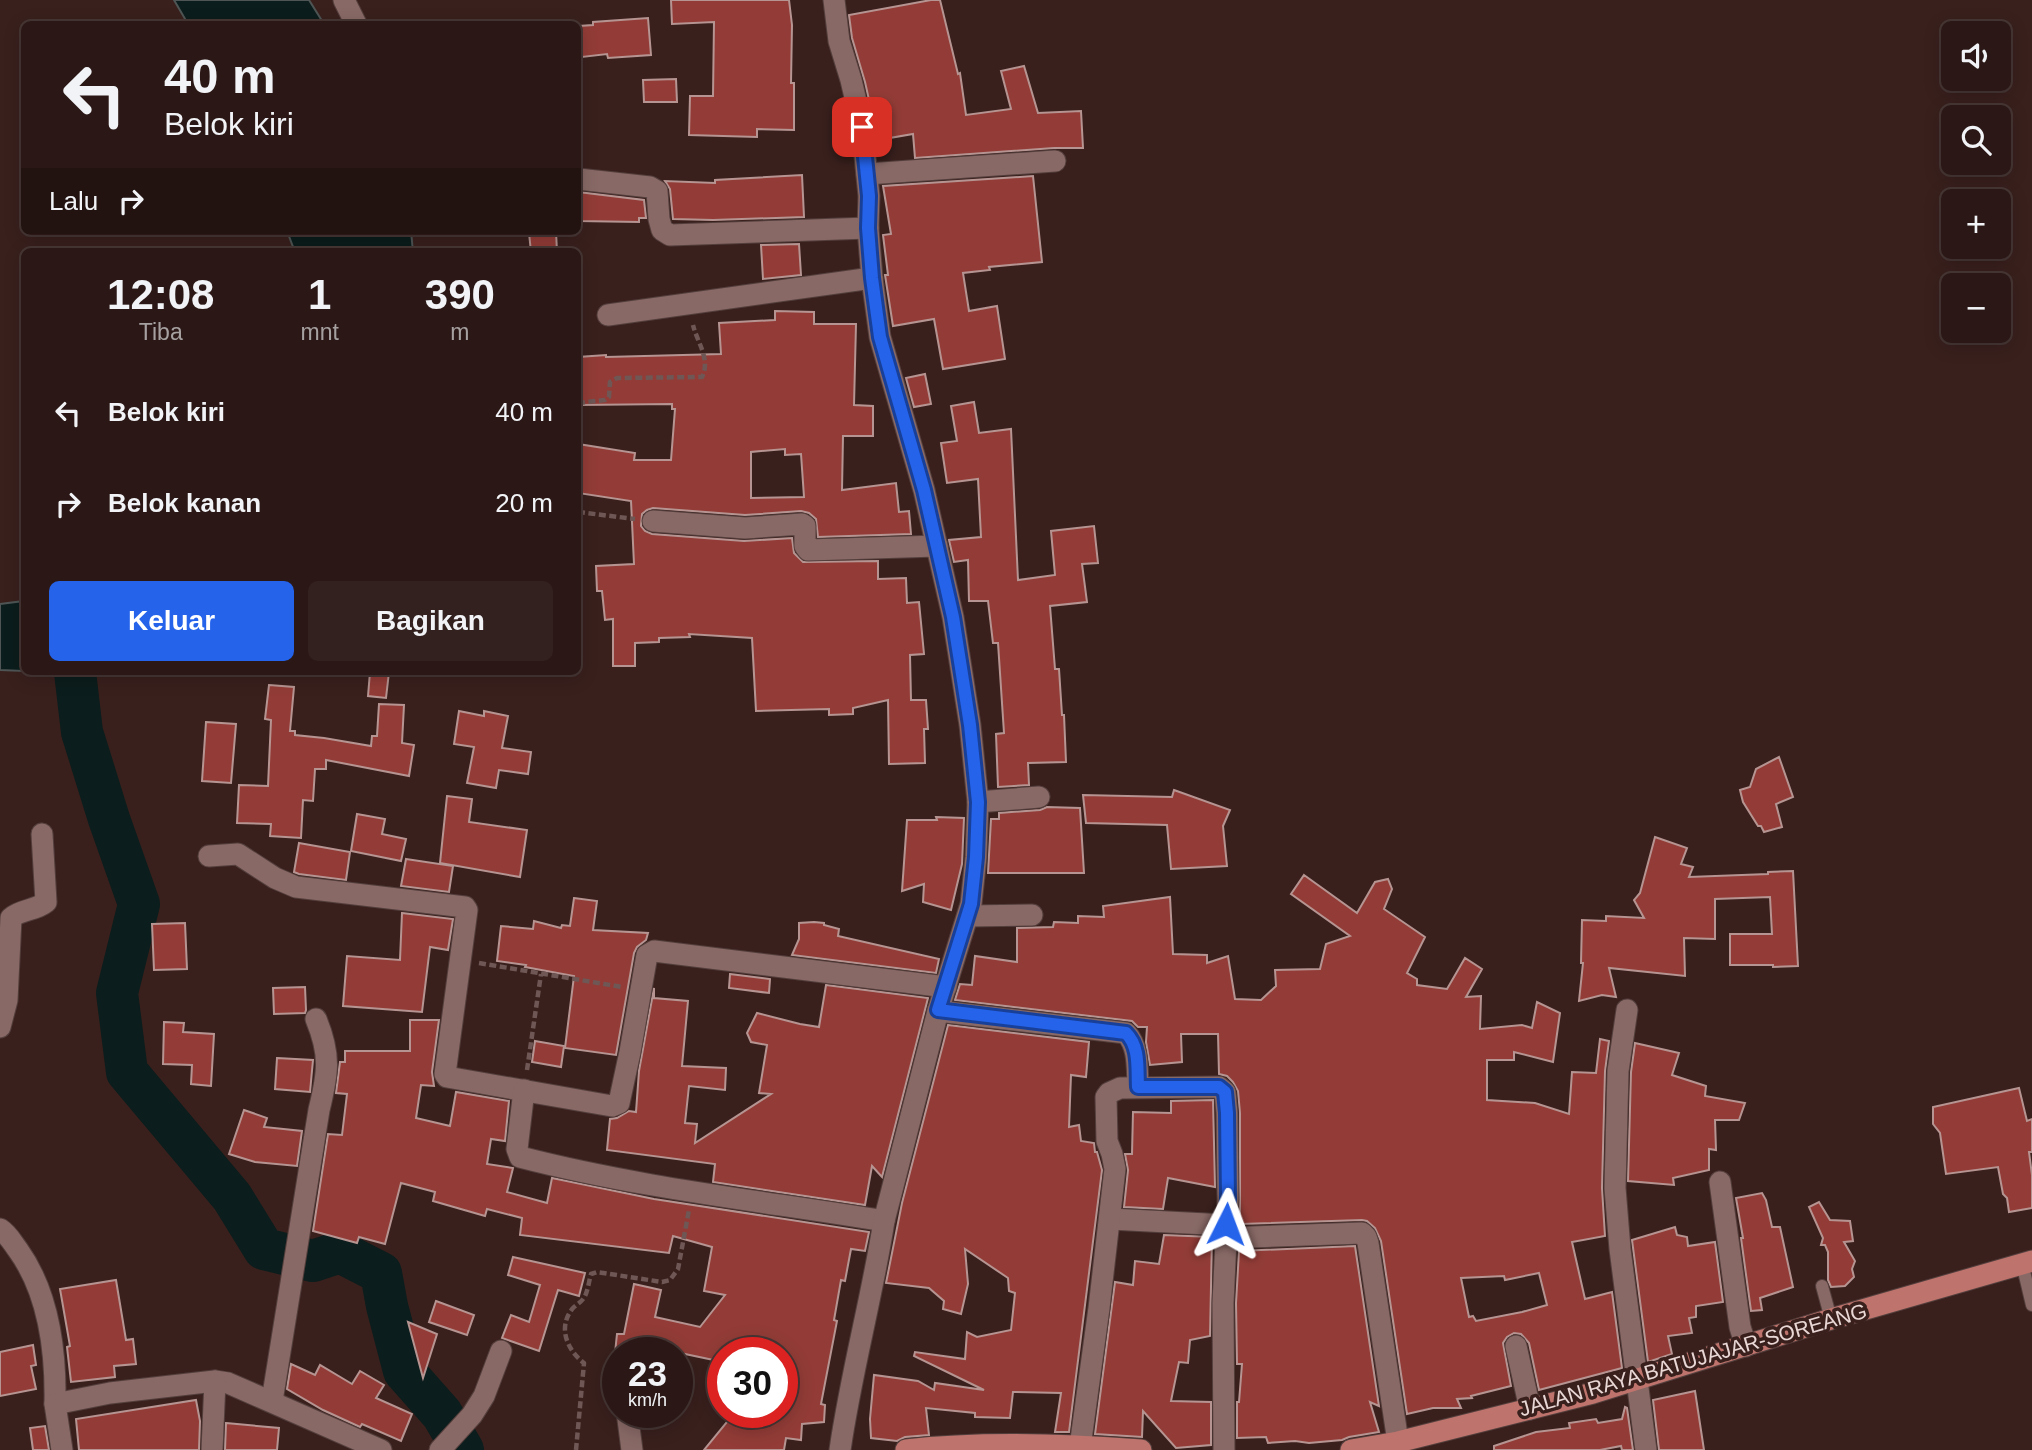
<!DOCTYPE html>
<html lang="id">
<head>
<meta charset="utf-8">
<style>
	:root { --surface:#2b1816; --page:#33211f; --text:#f1f3f6; --muted:#a6a0a1; --line:#473735; --accent:#2563eb }
	body { margin:0; font-family:Arial,sans-serif; background:var(--page); color:var(--text); height:100vh; display:flex; flex-direction:column; font-size:26px; white-space:nowrap }
	* { box-sizing:border-box; margin:0 }
	p { font-size:23px; color:var(--muted) }
	.icon { flex:none; width:38px; height:38px; fill:none; stroke:currentColor; stroke-width:2; stroke-linecap:round; stroke-linejoin:round }
	.map { position:relative; flex:1; overflow:hidden }
	.drawer { position:absolute; left:21px; top:248px; width:560px; height:427px; display:flex; flex-direction:column; background:var(--surface); border-radius:10px; box-shadow:0 4px 18px #0003,0 0 0 2px var(--line) }
	.drawer>* { flex:none }
	.banner { position:absolute; left:21px; top:21px; width:560px; height:214px; border-radius:10px; box-shadow:0 4px 18px #0003,0 0 0 2px var(--line); background:#2b1816; color:var(--text); overflow:hidden }
	.tools { position:absolute; left:1941px; top:21px; display:grid; gap:14px }
	.tools a { display:grid; place-items:center; width:70px; height:70px; border-radius:10px; background:var(--surface); box-shadow:0 4px 18px #0003,0 0 0 2px var(--line); font-size:35px }
	.speed { position:absolute; left:602px; top:1337px; display:flex; gap:14px; font-size:35px; font-weight:700; text-align:center }
	.speed>* { display:grid; place-content:center; width:91px; height:91px; border-radius:50%; background:var(--surface); box-shadow:0 4px 18px #0003,0 0 0 2px var(--line); line-height:1 }
	.speed small { font-size:18px; font-weight:400 }
	.speed .limit { border:10px solid #d22; background:#fff; color:#111 }
	.pin { position:absolute; display:grid; place-items:center; width:60px; height:60px; color:#fff; margin:-30px; border-radius:14px; box-shadow:0 4px 10px #0006 }
	.me { position:absolute; width:77px; margin:-38px; rotate:3deg; stroke-linejoin:round; filter:drop-shadow(0 0 5px #0008) }
	.turn { display:flex; align-items:center; gap:24px; height:147px; padding:0 28px; font-size:32px }
	.turn .icon { width:91px; height:91px; stroke-width:2.5 }
	.turn b { display:block; font-size:49px; line-height:60px }
	.then { display:flex; align-items:center; height:66px; padding:0 28px; background:#0003; gap:14px; font-size:26px }
	.eta { display:flex; justify-content:space-evenly; align-items:center; height:119px; text-align:center }
	.eta b { font-size:42px; font-weight:800; line-height:49px }
	.button { display:flex; gap:14px; margin-top:auto; padding:14px 28px }
	.button a { flex:1; height:80px; border-radius:10px; background:var(--accent); color:#fff; font-size:28px; font-weight:800; line-height:80px; text-align:center }
	.button a+a { background:var(--page); color:var(--text) }
	ul { padding:0; list-style:none }
	li { display:flex; align-items:center; gap:21px; height:91px; padding:0 28px }
	li div { flex:1 }
	li b { display:block; font-size:26px }
	li em { font-style:normal }
	.map>svg:first-child { display:block }
</style>
</head>
<body>
<div class="map">
<svg width="2032" height="1450" viewBox="0 0 2032 1450">
	<rect width="100%" height="100%" fill="#39201d"/>
	<!-- water -->
	<g fill="#0b1d1c" stroke="#4e5554" stroke-width="2">
		<path d="M174,0H309L324,24H188Z"/>
		<path d="M287,231H411L413,252H295Z"/>
		<path d="M24,601V671L0,670V604Z"/>
	</g>
	<g fill="none" stroke-linecap="round" stroke-linejoin="round">
		<!-- river -->
		<path stroke="#0b1d1c" stroke-width="42" d="M75,672L82,732L109,819L139,904L117,993L127,1072L232,1197L264,1249L313,1261L340,1252L381,1273L387,1306L404,1371L442,1414L463,1450"/>
	</g>
	<!-- building -->
	<g fill="#933c37" stroke="#b69491" stroke-width="2" fill-rule="evenodd">
		<path d="M671,0H789L792,25L791,83H794V130L757,129V137L689,135L690,96H713L714,22L672,24Z"/>
		<path d="M931,0H940L958,74L960,73L966,115L1011,109L1001,71L1024,66L1038,113L1081,111L1083,148H1054L915,158L913,134L878,140L865,82L852,38L849,15Z"/>
		<path d="M648,18L651,55L608,58L607,54L582,57L579,26L593,25V22Z"/>
		<path d="M676,79L677,102H644L643,80Z"/>
		<path d="M802,175L804,217L713,220L673,219L670,189L665,181L715,183V180Z"/>
		<path d="M1033,176L1042,262L989,267L990,270L963,273L969,311L997,306L1005,359L943,369L934,319L893,326L885,275H888L883,235L891,234L883,186Z"/>
		<path d="M578,192L644,200L646,218H639V222L578,221Z"/>
		<path d="M556,231L557,252H531L529,233Z"/>
		<path d="M799,244L801,275L763,279L761,245Z"/>
		<path d="M775,311L814,312V324H856L854,405L873,406V436H843L842,490L896,483L899,512L909,511L911,534L818,537L816,519L809,513L801,511L745,515L653,508L647,510L642,514L641,526L645,531L652,534L744,541L792,538L794,553L803,562L878,561V579L906,578L907,603L919,602L924,654L910,655L911,700H926L928,729H924L925,763L889,764L888,700L853,708V714L829,715V709L756,711L752,638L689,634L690,637L659,638V642L635,643V666H613V619L605,620L602,591H597L596,566L634,564L631,501L578,493V444L635,453L634,460H671L675,409H672V404L578,405V357L606,355V357L721,354L719,323L775,320ZM785,449V455L801,454L804,497L751,498V452Z"/>
		<path d="M925,374L931,404L914,407L906,378Z"/>
		<path d="M974,402L979,433L1011,429L1018,580L1055,575L1051,531L1094,526L1098,563L1082,564L1087,602L1050,606L1055,669H1059L1062,715H1064L1066,762L1028,763L1029,785L998,787L996,734L1004,733L998,643H993L988,601H969L968,560L954,562L949,540L981,537L978,479L947,483L941,443L957,441L951,406Z"/>
		<path d="M370,672H389L386,698L368,696Z"/>
		<path d="M269,685L294,687L290,731H295V735L324,738L371,746L372,736H377L379,704L404,705L402,743L414,745L409,776L326,760V769H315L313,801L303,800L301,838L270,836L271,824L237,823L239,785L268,786L271,720L265,719Z"/>
		<path d="M459,711L484,716V711L508,716L502,748L531,752L528,774L499,770L496,788L467,783L474,747L454,744Z"/>
		<path d="M206,722L236,724L231,783L202,781Z"/>
		<path d="M1779,757L1793,797L1776,804L1782,827L1764,832L1761,826H1758L1743,802L1740,790L1750,787L1756,769Z"/>
		<path d="M1174,790L1230,810L1223,826L1227,866L1171,869L1167,825L1086,823L1083,795L1172,797Z"/>
		<path d="M447,796L472,799L469,822L527,830L520,877L440,863Z"/>
		<path d="M1047,807L1080,808L1084,873H988L991,819H999V813L1040,810Z"/>
		<path d="M357,814L385,819L382,834L406,839L401,861L351,851Z"/>
		<path d="M936,817L964,818L962,864L951,910L923,902L924,884L902,891L907,820H937Z"/>
		<path d="M1655,837L1687,848L1681,864L1693,867L1689,877L1768,874V872L1793,871L1798,966L1773,967V965H1730V934H1772L1770,897L1715,899V939L1684,938L1685,976L1609,968L1616,997L1602,995L1579,1001L1583,963H1581L1582,920L1606,921V916L1644,918L1634,900L1640,893Z"/>
		<path d="M299,843L350,852L346,880L299,874L294,872Z"/>
		<path d="M406,859L453,866L449,892L401,886Z"/>
		<path d="M1304,875L1357,913L1375,882L1388,879L1392,889L1384,909L1425,937L1407,973L1417,979V985L1447,989L1465,958L1482,969L1466,997L1481,996L1480,1029L1522,1025L1532,1028L1537,1002L1560,1013L1553,1062L1514,1052V1060H1487V1100L1535,1103L1569,1114L1572,1072L1596,1073L1600,1039L1609,1041L1605,1071L1602,1188L1605,1236L1572,1242L1585,1299L1612,1292L1622,1368L1539,1390L1529,1343L1521,1334L1514,1333L1507,1337L1503,1343L1511,1386L1471,1396L1472,1398L1457,1399L1461,1408H1433L1407,1414L1381,1241L1375,1228L1367,1221L1362,1220L1240,1224V1113L1238,1091L1233,1082L1227,1076L1219,1074L1218,1034H1181L1182,1062L1150,1065L1146,1042L1147,1027H1138L1132,1021L955,1000L960,984L972,985L975,956L1017,962V928L1053,927L1054,922L1078,923V916L1104,917L1103,906L1170,897L1173,954L1207,955V963L1228,956L1235,999L1261,1000L1276,986L1275,970L1320,969L1326,944L1350,936L1291,894ZM1539,1273L1547,1305L1522,1312L1476,1321L1473,1316L1469,1317L1461,1278L1504,1276L1505,1280Z"/>
		<path d="M574,898L597,901L593,930L648,933L646,940L637,947L634,953L616,1055L565,1048L574,976L525,967L526,965L497,961L501,926L533,929L534,921L561,928L562,925L570,926Z"/>
		<path d="M402,913L453,919L448,950L430,947L422,1012L343,1006L347,956L400,960Z"/>
		<path d="M814,922L824,923V925L839,929L838,936L939,959L936,973L792,955L799,939V923Z"/>
		<path d="M185,923L187,969L154,970L152,924Z"/>
		<path d="M730,974L770,979L769,993L729,988Z"/>
		<path d="M826,985L928,998L882,1177L872,1166L865,1205L713,1182L715,1164L607,1150L610,1119L617,1118L629,1111L636,1112L639,1071L654,988V998L688,1001L682,1066L726,1068L725,1090L689,1086L685,1123L697,1124L695,1143L771,1094L759,1093L767,1045L751,1042L747,1033L757,1013L800,1024L819,1027Z"/>
		<path d="M305,987L306,1010L305,1013L274,1014L273,988Z"/>
		<path d="M410,1020H439L432,1072L434,1086L421,1085L416,1118L450,1126L456,1092L509,1101L505,1141L491,1139L487,1164L513,1168L507,1192L547,1203L552,1178L654,1199L869,1232L865,1251L851,1249L845,1281L841,1280L834,1320L837,1321L821,1404L825,1405L824,1422L802,1424L801,1440L786,1438L784,1450H704L727,1422L726,1412H782V1353H723V1362L685,1354V1356L677,1354V1353L641,1346L640,1353H615L617,1334H624L634,1284L661,1290L655,1317L700,1327L725,1295L704,1291L712,1247L673,1236L669,1253L520,1235L522,1218L487,1209L485,1216L433,1201L435,1192L401,1183L385,1244L359,1237L357,1243L313,1231L328,1134L342,1135L347,1094L336,1093L340,1062H345V1051H410Z"/>
		<path d="M164,1022L184,1023L183,1032L214,1034L211,1086L191,1084L192,1065L163,1064Z"/>
		<path d="M948,1025L1089,1042L1086,1077L1071,1075L1069,1127L1079,1125L1081,1141L1094,1143L1095,1152H1097L1102,1170L1069,1432H1055L1061,1393L1013,1392L1010,1418L975,1417V1413L926,1408L929,1435L905,1437L897,1441L871,1438L870,1419L874,1375L918,1381L934,1390L935,1383L984,1390L914,1356L915,1352L965,1359L967,1332L977,1337L1011,1330L1015,1293L1009,1291L1008,1278L965,1249L968,1284L961,1314L943,1309L944,1301L929,1288L886,1283L902,1203Z"/>
		<path d="M535,1041L564,1046L561,1067L532,1062Z"/>
		<path d="M1635,1043L1679,1053L1672,1075L1706,1086L1705,1096L1745,1103L1739,1120H1715L1716,1150L1709,1149V1170L1673,1178L1674,1185L1628,1181L1631,1072Z"/>
		<path d="M277,1058L313,1060L310,1092L275,1089Z"/>
		<path d="M2019,1088L2027,1121L2032,1119V1152H2029L2032,1175V1208L2009,1212L2007,1198L2003,1194L1998,1167L1946,1174L1940,1133L1933,1124V1107Z"/>
		<path d="M1213,1100L1215,1187L1168,1178L1163,1209L1124,1207L1128,1170L1125,1154H1132L1133,1112L1171,1113V1101Z"/>
		<path d="M244,1110L267,1118L264,1127L302,1131L297,1166L255,1162L229,1154Z"/>
		<path d="M1762,1193L1766,1200L1772,1227H1780L1793,1287L1760,1298L1762,1310L1751,1311L1741,1238H1743L1736,1198Z"/>
		<path d="M1819,1202L1830,1220L1850,1221L1853,1241L1844,1242L1855,1261L1852,1269L1854,1277L1845,1286L1831,1287L1828,1280V1252L1825,1245H1821L1823,1238L1809,1207Z"/>
		<path d="M1675,1227L1677,1235L1687,1237L1688,1246L1715,1242L1723,1302L1696,1306V1317L1689,1318L1692,1333L1668,1336L1672,1354L1648,1362L1632,1240Z"/>
		<path d="M1164,1235L1212,1237L1210,1336L1190,1340L1188,1363L1179,1362L1171,1401L1211,1402V1445L1176,1448L1143,1411L1142,1437L1095,1434L1115,1282L1133,1285L1135,1261L1159,1264Z"/>
		<path d="M1355,1246L1379,1406L1370,1402L1379,1432L1349,1437L1342,1440L1309,1443L1295,1441L1268,1443L1266,1437L1237,1438V1402H1239L1242,1364H1237L1236,1303L1239,1251Z"/>
		<path d="M513,1257L585,1273L579,1296L558,1290L539,1351L502,1338L511,1315L529,1322L540,1285L508,1275Z"/>
		<path d="M116,1280L126,1340L133,1339L136,1364L114,1366L115,1377L71,1382L67,1347L70,1346L60,1289Z"/>
		<path d="M436,1301L474,1315L467,1335L429,1322Z"/>
		<path d="M408,1322L437,1334L423,1378Z"/>
		<path d="M33,1345L36,1365L31,1366L36,1389L0,1396V1352Z"/>
		<path d="M291,1364L315,1375L320,1365L352,1384L360,1371L384,1385L376,1398L412,1414L401,1441L362,1424L360,1427L323,1410L287,1389Z"/>
		<path d="M1695,1391L1704,1450H1659L1653,1400Z"/>
		<path d="M196,1400L200,1421L199,1450H79L76,1419Z"/>
		<path d="M1625,1407L1627,1408L1633,1450H1622L1621,1446L1600,1450H1494V1446L1536,1432L1570,1428L1569,1423L1596,1419L1598,1423L1622,1419Z"/>
		<path d="M226,1423L279,1428L277,1450H225Z"/>
		<path d="M45,1426L49,1450H33L30,1428Z"/>
	</g>
	<g fill="none" stroke-linecap="round" stroke-linejoin="round">
		<!-- service casing -->
		<g stroke="#543f3d" stroke-width="14">
			<g id="service">
				<path d="M2022,1263L2032,1305"/>
				<path d="M1822,1286L1831,1319"/>
			</g>
		</g>
		<!-- minor casing -->
		<g stroke="#543f3d" stroke-width="23">
			<g id="minor">
				<path d="M344,0L356,24"/>
				<path d="M867,174L1055,161"/>
				<path d="M578,179L650,187L657,191L659,219L662,230L670,235L868,228"/>
				<path d="M608,315L872,278"/>
				<path d="M653,521L745,528L802,524L805,526V546L808,550L937,546"/>
				<path d="M978,802L1039,797"/>
				<path d="M209,856L238,854L275,878L296,887L465,907L467,910L445,1074L447,1077L612,1106L619,1103L630,1052L647,955L654,951L946,987"/>
				<path d="M968,916L1032,915"/>
				<path d="M1627,1010L1618,1071L1615,1188L1620,1249L1646,1450"/>
				<path d="M938,1011L1126,1033C1139,1047 1137,1068 1138,1087"/>
				<path d="M0,1027L7,1000L11,918C21,909 35,911 46,902L42,834"/>
				<path d="M524,1090L517,1149L520,1157C640,1188 762,1201 884,1221"/>
				<path d="M1720,1182L1740,1327L1746,1346"/>
				<path d="M1110,1219L1226,1225"/>
				<path d="M0,1229C8,1234 12,1242 18,1250C49,1293 56,1352 55,1404L110,1393L215,1381L228,1383L381,1450"/>
				<path d="M1225,1238L1362,1233L1366,1237L1368,1243L1398,1442"/>
				<path d="M1516,1346L1530,1409"/>
				<path d="M272,1401L319,1110C328,1073 331,1055 316,1019"/>
				<path d="M55,1404L62,1450"/>
				<path d="M627,1412L632,1450"/>
				<path d="M1080,1447L1099,1308L1115,1169L1112,1154L1107,1141L1106,1097L1109,1093L1120,1088L1219,1087L1225,1092L1227,1113L1228,1199L1223,1303L1224,1450"/>
				<path d="M212,1450L215,1381"/>
				<path d="M440,1450L472,1415L484,1396L501,1351"/>
			</g>
		</g>
		<!-- tertiary casing -->
		<g stroke="#543f3d" stroke-width="23">
			<path id="tertiary" d="M834,0L839,41L851,80L862,127L869,196L868,228L872,278L880,337L924,490L953,617L970,725L978,802L976,857L971,904L938,1011L884,1221C872,1298 851,1373 840,1450"/>
		</g>
		<!-- trunk casing -->
		<g stroke="#543f3d" stroke-width="23">
			<g id="trunk">
				<path d="M906,1450C984,1441 1064,1444 1141,1450"/>
				<path d="M1351,1450L1398,1442L1593,1393L1831,1319L2032,1261"/>
			</g>
		</g>
		<!-- path -->
		<g stroke="#6e5755" stroke-width="4.5" stroke-dasharray="7 3.5" stroke-linecap="butt">
			<path d="M578,403L605,400L609,397L610,382L617,378L702,377C711,359 697,342 693,325"/>
			<path d="M578,512L635,519"/>
			<path d="M479,963L622,987"/>
			<path d="M527,1070L541,974"/>
			<path d="M576,1450L584,1363C567,1350 557,1327 573,1308C577,1304 582,1302 585,1296C588,1290 589,1281 591,1274L597,1272L662,1282L670,1280L678,1269L689,1210"/>
		</g>
		<!-- service -->
		<use href="#service" stroke="#886966" stroke-width="12"/>
		<!-- minor -->
		<use href="#minor" stroke="#886966" stroke-width="21"/>
		<!-- tertiary -->
		<use href="#tertiary" stroke="#886966" stroke-width="21"/>
		<!-- trunk -->
		<use href="#trunk" stroke="#be746d" stroke-width="21"/>
	</g>
	<g fill="none" stroke-linecap="round" stroke-linejoin="round">
		<!-- route casing -->
		<g stroke="#184099" stroke-width="18">
			<path id="route" d="M862,127L869,196L868,228L872,278L880,337L924,490L953,617L970,725L978,802L976,857L971,904L938,1010L1126,1033C1140,1047 1137,1068 1138,1087H1219L1225,1092L1227,1113L1228,1199L1226,1224"/>
		</g>
		<!-- route -->
		<use href="#route" stroke="#2563eb" stroke-width="12"/>
	</g>
	<g text-anchor="middle" stroke-width="7" stroke-linejoin="round" paint-order="stroke">
		<!-- street labels -->
		<g font-size="21" fill="#e9d7d5" stroke="#39201d">
			<text transform="translate(1693 1360) rotate(-16)" y="7">JALAN RAYA BATUJAJAR-SOREANG</text>
		</g>
	</g>
</svg>
<div class="tools">
<a><svg class="icon" aria-label="sound" viewBox="0 0 24 24"><path d="M4 9h4l5-4v14l-5-4H4zM17 9q2 3 0 6"/></svg></a>
<a><svg class="icon" aria-label="search" viewBox="0 0 24 24"><circle cx="10" cy="10" r="6"/><path d="M15 15l6 6"/></svg></a>
<a>+</a>
<a>−</a>
</div>
<div class="speed"><div>23<small>km/h</small></div><div class="limit">30</div></div>
<div class="pin" style="left:862px;top:127px;background:#d93025"><svg class="icon" aria-label="arrive" viewBox="0 0 24 24"><path d="M6 21V4h12l-3 4 3 4H6"/></svg></div>
<svg class="me" style="left:1226px;top:1224px" viewBox="-20 -20 40 40"><path d="M0-17L14 15 0 8-14 15z" fill="#2563eb" stroke="#fff" stroke-width="4"/></svg>
<div class="banner">
<div class="turn"><svg class="icon" aria-label="left" viewBox="0 0 24 24"><path d="M17 20v-9H6M10 6l-5 5 5 5"/></svg><div><b>40 m</b>Belok kiri</div></div>
<div class="then">Lalu<svg class="icon" aria-label="right" viewBox="0 0 24 24"><path d="M7 20v-9h11M14 6l5 5-5 5"/></svg></div>
</div>
<section class="drawer">
<div class="eta">
<div><b>12:08</b><p>Tiba</p></div>
<div><b>1</b><p>mnt</p></div>
<div><b>390</b><p>m</p></div>
</div>
<ul>
<li><svg class="icon" aria-label="left" viewBox="0 0 24 24"><path d="M17 20v-9H6M10 6l-5 5 5 5"/></svg><div><b>Belok kiri</b></div><em>40 m</em></li>
<li><svg class="icon" aria-label="right" viewBox="0 0 24 24"><path d="M7 20v-9h11M14 6l5 5-5 5"/></svg><div><b>Belok kanan</b></div><em>20 m</em></li>
</ul>
<div class="button"><a>Keluar</a><a>Bagikan</a></div>
</section>
</div>
</body>
</html>
